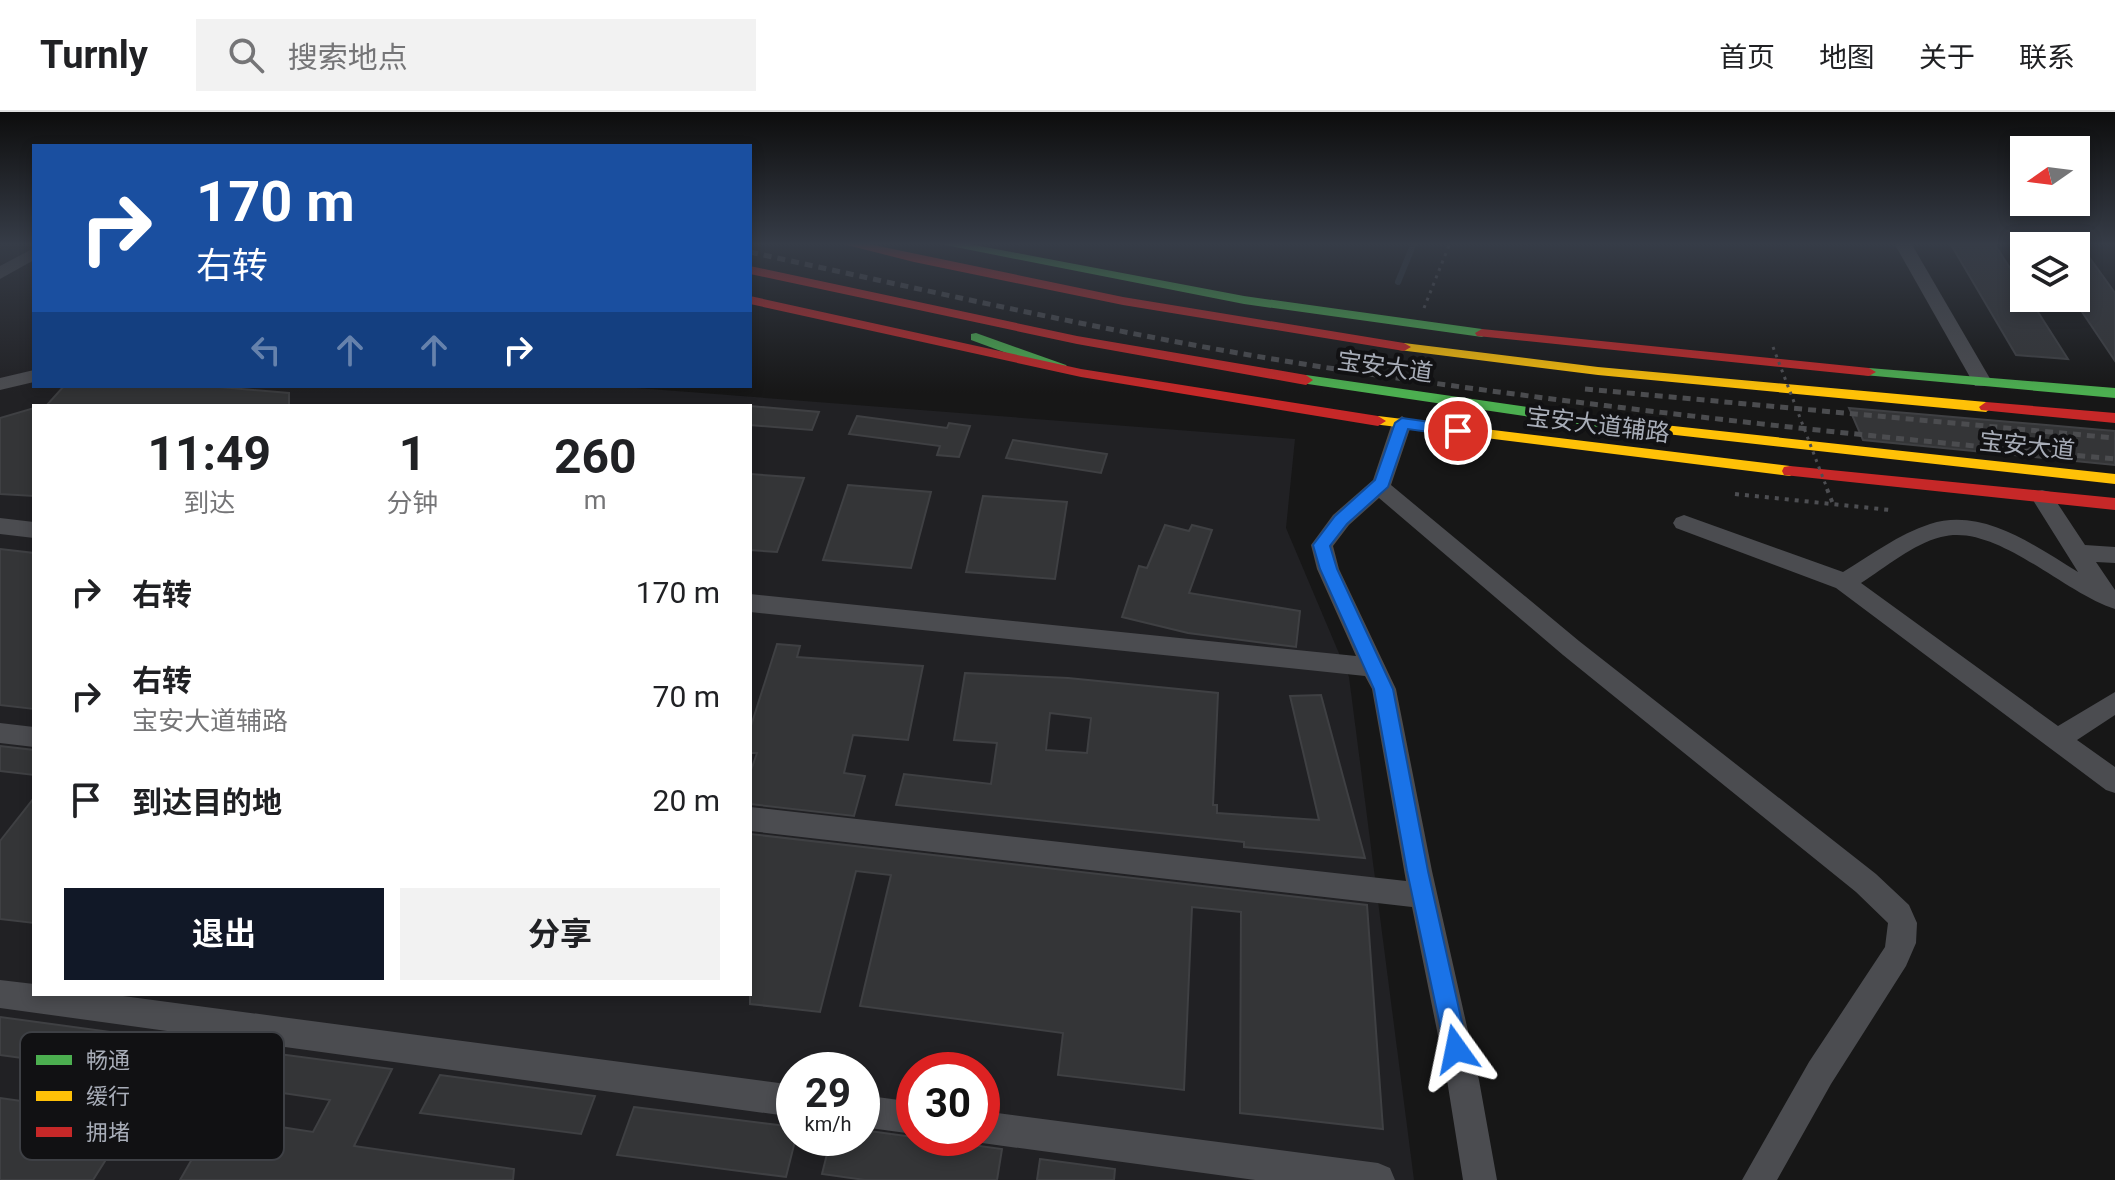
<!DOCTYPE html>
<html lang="zh">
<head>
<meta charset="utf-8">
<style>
	:root { --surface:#fff; --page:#f2f2f2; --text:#202124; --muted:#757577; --line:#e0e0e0; --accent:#111827 }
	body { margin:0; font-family:Roboto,"Noto Sans SC",sans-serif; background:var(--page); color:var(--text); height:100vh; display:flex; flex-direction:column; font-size:30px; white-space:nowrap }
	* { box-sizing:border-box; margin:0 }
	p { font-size:26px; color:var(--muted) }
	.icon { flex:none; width:44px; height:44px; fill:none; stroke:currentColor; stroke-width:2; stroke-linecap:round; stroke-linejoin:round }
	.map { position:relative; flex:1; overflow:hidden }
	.side { position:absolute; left:32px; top:292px; width:720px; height:592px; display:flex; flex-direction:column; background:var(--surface); border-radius:0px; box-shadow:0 4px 12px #0003 }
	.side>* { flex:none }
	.top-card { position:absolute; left:32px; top:32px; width:720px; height:244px; border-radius:0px; box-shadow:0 4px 12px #0003; background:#1a4fa0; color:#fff; overflow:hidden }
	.needle { width:52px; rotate:256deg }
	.tools { position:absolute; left:2010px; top:24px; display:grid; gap:16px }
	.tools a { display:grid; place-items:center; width:80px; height:80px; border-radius:0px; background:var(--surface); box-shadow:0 4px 12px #0003; font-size:40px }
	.speed { position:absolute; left:776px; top:940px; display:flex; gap:16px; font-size:40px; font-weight:700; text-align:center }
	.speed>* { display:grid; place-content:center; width:104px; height:104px; border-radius:50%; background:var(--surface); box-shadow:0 4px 12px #0003; line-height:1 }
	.speed small { font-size:20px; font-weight:400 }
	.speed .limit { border:12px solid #d22; background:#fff; color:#111 }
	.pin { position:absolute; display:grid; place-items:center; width:68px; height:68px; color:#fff; margin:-34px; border:4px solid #fff; border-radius:50%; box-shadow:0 2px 8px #0007 }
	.me { position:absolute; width:88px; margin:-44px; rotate:348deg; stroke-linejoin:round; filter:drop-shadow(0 0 6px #0008) }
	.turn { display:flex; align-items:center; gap:28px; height:168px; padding:0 32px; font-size:36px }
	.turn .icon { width:104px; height:104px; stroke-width:2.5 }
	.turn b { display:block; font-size:56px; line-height:68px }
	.lanes { display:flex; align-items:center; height:76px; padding:0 32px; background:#0003; justify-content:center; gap:40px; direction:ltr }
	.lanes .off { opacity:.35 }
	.eta { display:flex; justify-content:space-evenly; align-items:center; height:136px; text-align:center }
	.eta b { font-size:48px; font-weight:700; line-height:56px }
	.cta { display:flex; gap:16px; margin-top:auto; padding:16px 32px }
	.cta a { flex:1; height:92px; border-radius:0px; background:var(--accent); color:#fff; font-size:32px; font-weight:700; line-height:92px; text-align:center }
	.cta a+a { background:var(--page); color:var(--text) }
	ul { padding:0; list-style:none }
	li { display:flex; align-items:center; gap:24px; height:104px; padding:0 32px }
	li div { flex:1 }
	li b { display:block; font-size:30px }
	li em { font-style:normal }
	header { display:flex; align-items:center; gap:48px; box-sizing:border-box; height:112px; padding:0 40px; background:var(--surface); border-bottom:2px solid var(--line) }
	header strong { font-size:38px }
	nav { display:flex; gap:44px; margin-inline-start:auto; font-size:28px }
	.search { width:560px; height:72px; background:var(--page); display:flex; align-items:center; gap:20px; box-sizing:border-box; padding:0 28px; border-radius:0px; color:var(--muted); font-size:30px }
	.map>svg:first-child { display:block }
</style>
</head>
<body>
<header>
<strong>Turnly</strong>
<div class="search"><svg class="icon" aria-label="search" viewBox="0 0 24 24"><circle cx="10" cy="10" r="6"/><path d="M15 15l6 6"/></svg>搜索地点</div>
<nav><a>首页</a><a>地图</a><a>关于</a><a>联系</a></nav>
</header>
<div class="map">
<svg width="2115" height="1068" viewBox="0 0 2115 1068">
	<rect width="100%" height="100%" fill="#171717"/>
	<!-- built -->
	<path fill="#212124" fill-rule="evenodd" d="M0,131H34V274H611L1295,327L1286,416L1349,565L1414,1068H0ZM34,294H750V882H34ZM794,958H862V1026H794ZM914,958H982V1026H914Z"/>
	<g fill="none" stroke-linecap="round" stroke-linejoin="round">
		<!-- stream -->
		<path stroke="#2a3239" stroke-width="6" d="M1398,170L1414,131"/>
	</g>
	<!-- building -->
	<g fill="#343537" stroke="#3f4043" stroke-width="2" fill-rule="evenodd">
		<path d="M1950,131H1994L2024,178V186H2029L2068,247L2016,243Z"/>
		<path d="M2076,131H2079L2115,181V249L2076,191Z"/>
		<path d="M64,274H208L289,281V294H46Z"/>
		<path d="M750,294L819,300L812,318L750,313Z"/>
		<path d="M34,296V384L0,382V306Z"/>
		<path d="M1849,296L2115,319V353L1863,328Z"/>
		<path d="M857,304L947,316L949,311L970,314L959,345L937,343L940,334L849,322Z"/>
		<path d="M1013,328L1107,342L1101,361L1006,346Z"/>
		<path d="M750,362L804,366L777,440L750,438Z"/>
		<path d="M848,373L931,380L911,456L823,448Z"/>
		<path d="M983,384L1067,390L1055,467L966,460Z"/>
		<path d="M1165,413L1189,419L1192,413L1212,418L1189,481L1300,499L1296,535L1188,521L1122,505L1139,454L1147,456Z"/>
		<path d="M0,437L34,441V597L0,593Z"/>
		<path d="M777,532L800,534L797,545L923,554L908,628L853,623L844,661L865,664L854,704L750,692V661L757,641H750V617Z"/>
		<path d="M965,561L1068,566L1218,581L1213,693H1217V701L1319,708L1290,584L1321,583L1365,746L1244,735V730L896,693L904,662L991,672L997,631L954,628ZM1050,601L1091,606L1087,641L1046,638Z"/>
		<path d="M0,634L34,638V663L0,659Z"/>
		<path d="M34,686V811L0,807V729Z"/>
		<path d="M750,722L1367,793L1383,1017L1240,1001L1241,800L1192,795L1184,978L1058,963L1063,921L860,894L891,763L856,759L820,900L750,892Z"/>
		<path d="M0,905L184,930L163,964L103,957L0,943Z"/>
		<path d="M256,939L392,957L354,1034L514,1057L513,1068H180L216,1005L313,1020L330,988L236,974Z"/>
		<path d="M440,963L595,984L581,1022L420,1001Z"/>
		<path d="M0,986L133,1005L93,1068H0Z"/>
		<path d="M634,995L794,1015V1033L786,1065L617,1043Z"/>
		<path d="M862,1018L1002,1037L997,1068H865L822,1062L831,1026H862Z"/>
		<path d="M1040,1047L1115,1057L1114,1068H1037Z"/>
	</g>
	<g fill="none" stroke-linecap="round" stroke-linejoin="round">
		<!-- path-far1 -->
		<path stroke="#4d4e52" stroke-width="3" stroke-dasharray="3 5" stroke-linecap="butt" d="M1424,196L1450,131"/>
		<!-- path -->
		<path stroke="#4d4e52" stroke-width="4" stroke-dasharray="4 6" stroke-linecap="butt" d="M1735,382L1890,398"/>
		<!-- street -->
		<g fill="#4b4c50" fill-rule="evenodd">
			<path d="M1894,131H1911L1992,270L1989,274H1975Z"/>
			<path d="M34,136V148L0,167V154Z"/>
			<path d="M34,258V270L0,278V266Z"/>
			<path d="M1402,304L1412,311L1391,373L1579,529L1876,762L1909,793L1917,811L1916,831L1906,854L1831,972L1777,1068H1742L1809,950L1885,835L1888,811L1856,780L1563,543L1379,386L1349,413L1333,434L1339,457L1396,577L1432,759L1479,968L1497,1068H1463L1447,968L1412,795L750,719V695L1406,769L1372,577L1365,564L750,500V482L1356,544L1317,457L1311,433L1333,403L1373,368L1392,311Z"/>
			<path d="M2042,378L2050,380L2085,433L2115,435V451L2096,450L2115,478V497C2063,481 1996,410 1941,425C1913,432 1886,455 1861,471L2058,614L2115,580V603L2077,628L2115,655V681L2106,678L1836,476L1676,416L1673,411L1676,406L1684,403L1843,460C1871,443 1899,422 1930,412C1983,395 2035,434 2078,460L2031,385L2034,380Z"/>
			<path d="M0,406L34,410V426L0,422Z"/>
			<path d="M0,611L34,615V635L0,631Z"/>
			<path d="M0,868L34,872V882H108L794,973V1005L0,896Z"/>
			<path d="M862,983L914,990V1022L862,1015Z"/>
			<path d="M982,999L1378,1051L1390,1056L1395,1068H1255L982,1031L970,1026H982Z"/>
		</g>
		<!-- fast -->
		<g fill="#4caf50" fill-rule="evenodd">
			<path d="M935,131H964L1244,184L1482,217L1489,221L1482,225L1244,192Z"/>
			<path d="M976,221L1066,253L1068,256L1066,259H1056L971,228V222Z"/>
			<path d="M1869,256L2115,276V286L1864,263L1862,260Z"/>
			<path d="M1306,263L1618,308L1626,313L1618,318L1301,271V265Z"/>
		</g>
		<!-- slow -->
		<g fill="#ffc107" fill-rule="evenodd">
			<path d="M1404,231L1598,255L1986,290L1993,295L1986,300L1598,263L1399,238V232Z"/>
			<path d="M1378,304L1790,354L1798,359L1790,364L1373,312V306Z"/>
			<path d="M1618,308L2115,362V372L1613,316V310Z"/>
		</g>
		<!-- jam -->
		<g fill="#c62828" fill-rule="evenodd">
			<path d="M839,131H864L1123,185L1404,231L1411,235L1404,239L1123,193L914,150Z"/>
			<path d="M750,154L1077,224L1306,263L1313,268L1306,273L1077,232L750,162Z"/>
			<path d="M750,184L1081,257L1378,304L1386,309L1378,314L1081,265L750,192Z"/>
			<path d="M1482,217L1869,256L1876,260L1869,264L1477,224L1475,221Z"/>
			<path d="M1986,290L2115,301V311L1981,298L1979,295Z"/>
			<path d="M1790,354L2115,386V398L1784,363L1782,359L1784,355Z"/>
		</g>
		<!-- rail -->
		<g stroke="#4b4c4f" stroke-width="5" stroke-dasharray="8 6" stroke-linecap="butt">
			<path d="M750,140C947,183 1143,228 1342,258C1599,296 1857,324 2115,347"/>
			<path d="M1585,277L2115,326"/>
		</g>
		<!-- path-bridge-far1 -->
		<path stroke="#4d4e52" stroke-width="3" stroke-dasharray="3 5" stroke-linecap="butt" d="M1773,235L1828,379"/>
		<!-- path-bridge -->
		<path stroke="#4d4e52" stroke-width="4" stroke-dasharray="4 6" stroke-linecap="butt" d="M1827,377L1833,392"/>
	</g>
	<!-- sky -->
	<linearGradient id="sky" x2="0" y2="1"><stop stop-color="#0d0d0d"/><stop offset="0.47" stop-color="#363c47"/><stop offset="1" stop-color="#363c47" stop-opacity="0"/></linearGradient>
	<rect width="2115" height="281" fill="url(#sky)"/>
	<!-- route -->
	<path fill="#1a73e8" stroke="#114b97" stroke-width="2" d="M1402,306L1458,314L1466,319L1458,324L1408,317L1388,375L1347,412L1330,434L1337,457L1393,577L1428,759L1468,937L1465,946L1456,949L1448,946L1445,937L1407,759L1374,577L1320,457L1313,433L1335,404L1375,368L1395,311Z"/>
	<g text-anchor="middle" stroke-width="8" stroke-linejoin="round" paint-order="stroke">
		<!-- street labels -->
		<g font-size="24" fill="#a8adb8" stroke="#111113">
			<text transform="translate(1385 255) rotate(8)" y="8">宝安大道</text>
			<text transform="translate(1598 313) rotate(7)" y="8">宝安大道辅路</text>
			<text transform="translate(2027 334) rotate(6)" y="8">宝安大道</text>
		</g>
	</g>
	<!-- legend -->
	<rect x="20" y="920" width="264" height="128" rx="12" fill="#111113" stroke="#3e4045" stroke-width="2"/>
	<rect x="36" y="943" width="36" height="10" fill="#4caf50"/>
	<rect x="36" y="979" width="36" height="10" fill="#ffc107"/>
	<rect x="36" y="1015" width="36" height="10" fill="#c62828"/>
	<g font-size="22" fill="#a8adb8">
		<text x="86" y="956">畅通</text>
		<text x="86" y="992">缓行</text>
		<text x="86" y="1028">拥堵</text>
	</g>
</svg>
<div class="tools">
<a><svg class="needle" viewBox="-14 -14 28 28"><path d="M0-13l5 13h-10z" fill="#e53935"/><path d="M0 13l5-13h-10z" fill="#757577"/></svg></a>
<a><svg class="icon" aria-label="layers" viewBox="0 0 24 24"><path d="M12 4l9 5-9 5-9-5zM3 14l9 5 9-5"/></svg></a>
</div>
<div class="speed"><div>29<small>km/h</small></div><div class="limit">30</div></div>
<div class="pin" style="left:1458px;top:319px;background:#d93025"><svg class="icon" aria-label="arrive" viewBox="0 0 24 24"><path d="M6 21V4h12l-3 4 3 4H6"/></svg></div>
<svg class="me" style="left:1456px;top:937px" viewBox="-20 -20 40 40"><path d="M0-17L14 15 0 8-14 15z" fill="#1a73e8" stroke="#fff" stroke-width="4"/></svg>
<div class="top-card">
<div class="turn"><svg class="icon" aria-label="right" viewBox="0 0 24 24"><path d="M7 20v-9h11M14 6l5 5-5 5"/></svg><div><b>170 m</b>右转</div></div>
<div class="lanes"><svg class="icon off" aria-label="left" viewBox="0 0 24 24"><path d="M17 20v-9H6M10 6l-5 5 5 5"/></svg><svg class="icon off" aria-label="ahead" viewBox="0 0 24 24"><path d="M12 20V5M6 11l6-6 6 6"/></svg><svg class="icon off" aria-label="ahead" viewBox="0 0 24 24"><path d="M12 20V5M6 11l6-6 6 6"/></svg><svg class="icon" aria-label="right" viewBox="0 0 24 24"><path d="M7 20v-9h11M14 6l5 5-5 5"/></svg></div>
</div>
<section class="side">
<div class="eta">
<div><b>11:49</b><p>到达</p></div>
<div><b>1</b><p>分钟</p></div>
<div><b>260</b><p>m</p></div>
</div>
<ul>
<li><svg class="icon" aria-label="right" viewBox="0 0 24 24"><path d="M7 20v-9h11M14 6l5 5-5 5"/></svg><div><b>右转</b></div><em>170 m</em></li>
<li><svg class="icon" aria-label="right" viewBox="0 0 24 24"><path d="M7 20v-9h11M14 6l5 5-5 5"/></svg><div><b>右转</b><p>宝安大道辅路</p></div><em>70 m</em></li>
<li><svg class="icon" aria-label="arrive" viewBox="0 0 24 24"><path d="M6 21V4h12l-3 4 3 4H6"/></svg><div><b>到达目的地</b></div><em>20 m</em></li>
</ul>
<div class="cta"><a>退出</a><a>分享</a></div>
</section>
</div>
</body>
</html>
